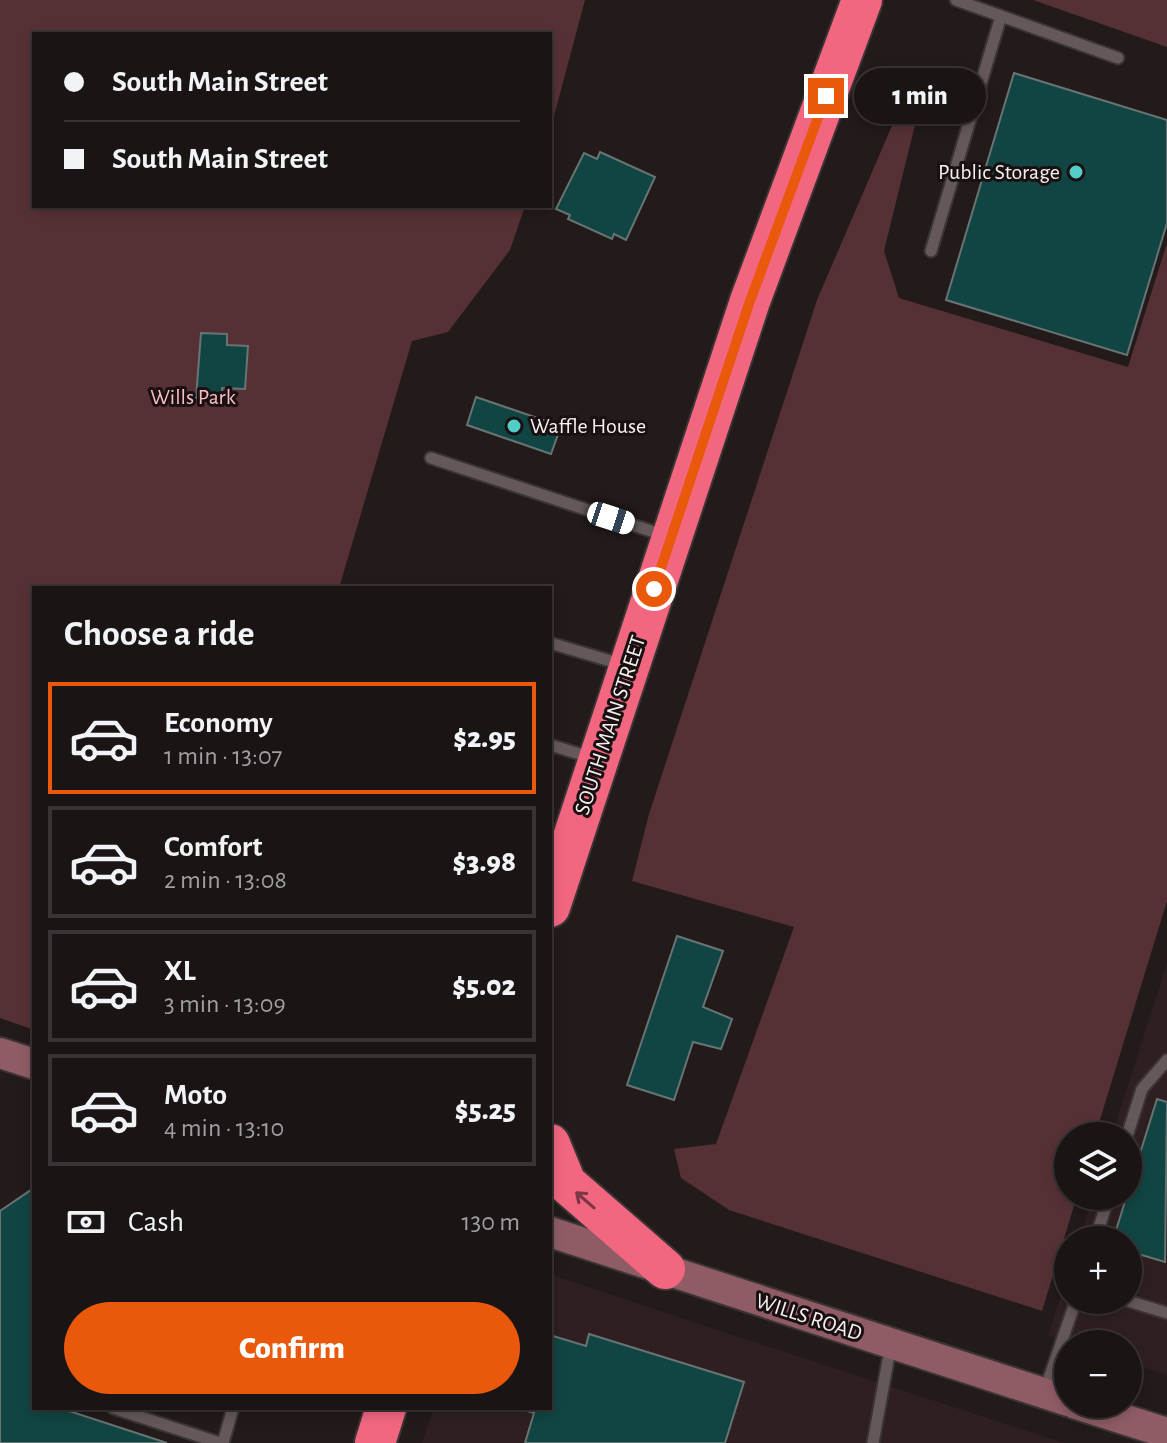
<!DOCTYPE html>
<html lang="en">
<head>
<meta charset="utf-8">
<style>
  body { margin:0; font-family:"Alegreya Sans",sans-serif; background:#272122; color:#f1f3f6; height:100vh; display:flex; flex-direction:column; font-size:30px; white-space:nowrap }
  * { box-sizing:border-box; margin:0 }
  p { font-size:26px; color:#9f9ea0 }
  .icon { flex:none; width:44px; height:44px; fill:none; stroke:currentColor; stroke-width:2; stroke-linecap:round; stroke-linejoin:round }
  .map { position:relative; flex:1; overflow:hidden }
  .sheet { position:absolute; left:32px; top:586px; width:520px; height:824px; display:flex; flex-direction:column; background:#1a1414; border-radius:0px; box-shadow:0 4px 12px #0003,0 0 0 2px #383334 }
  .sheet>* { flex:none }
  .guide { position:absolute; left:32px; top:32px; width:520px; height:176px; border-radius:0px; box-shadow:0 4px 12px #0003,0 0 0 2px #383334; display:grid; align-content:center; height:176px; padding:0 32px; background:#1a1414 }
  .tools { position:absolute; left:1054px; top:1122px; display:grid; gap:16px }
  .tools a { display:grid; place-items:center; width:88px; height:88px; border-radius:50%; background:#1a1414; box-shadow:0 4px 12px #0003,0 0 0 2px #383334; font-size:40px }
  .end { position:absolute; width:36px; height:36px; margin:-18px; border:10px solid #ea580c; background:#fff; box-shadow:0 0 0 4px #fff }
  .from { border-radius:50% }
  .bubble { position:absolute; height:56px; border-radius:28px; background:#1a1414; box-shadow:0 4px 12px #0003,0 0 0 2px #383334; font-size:26px; font-weight:800; line-height:56px; text-align:center }
  .car { position:absolute; width:24px; height:48px; margin:-24px -12px; border-radius:10px; box-shadow:0 0 6px 2px #0007; background:linear-gradient(#fff 24%,#345 0 40%,#fff 0 76%,#345 0 86%,#fff 0) }
  .guide b { display:flex; align-items:center; gap:28px; height:76px; font-size:30px }
  .guide b+b { border-top:2px solid #383334 }
  .guide i { width:20px; height:20px; background:#f1f3f6 }
  ul { padding:0; list-style:none }
  li { display:flex; align-items:center; gap:24px; height:112px; margin:0 16px 12px; padding:0 16px; border:4px solid #383334; border-radius:0px }
  li div { flex:1 }
  li b { display:block; font-size:30px }
  li em { font-style:normal; font-weight:800 }
  li.on { border-color:#ea580c }
  li>.icon { width:72px; height:72px; stroke-width:1.5 }
  h2 { padding:0 32px; font-size:36px; line-height:96px }
  .pay { display:flex; align-items:center; gap:20px; height:88px; padding:0 32px; font-size:30px }
  .pay p { margin-inline-start:auto }
  .cta { display:flex; gap:16px; margin-top:auto; padding:16px 32px }
  .cta a { flex:1; height:92px; border-radius:48px; background:#ea580c; color:#fff; font-size:32px; font-weight:800; line-height:92px; text-align:center }
  .map>svg:first-child { display:block }
  .built { fill:#2f1f21 }
  .green { fill:#553135 }
  .building { fill:#114543; stroke:#687473; stroke-width:2 }
  .lines { fill:none; stroke-linecap:round; stroke-linejoin:round }
  .lane-casing { stroke:#3b3435; stroke-width:15 }
  .secondary-casing { stroke:#3b3435; stroke-width:34 }
  .highway-casing { stroke:#3b3435; stroke-width:44 }
  .lane { stroke:#645859; stroke-width:11 }
  .secondary { stroke:#8f5c65; stroke-width:30 }
  .highway { stroke:#f26680; stroke-width:40 }
  .oneway { stroke:#7b3743 }
  .route { stroke:#ea580c; stroke-width:10 }
  .poi-dot { fill:#54cdc9; stroke:#191111; stroke-width:3 }
  .labels { text-anchor:middle; dominant-baseline:central; stroke-width:6; stroke-linejoin:round; paint-order:stroke }
  .poi-label { font-size:22px; fill:#f7f0f1; stroke:#191111; text-anchor:end }
  .park-label { font-size:22px; fill:#febcc3; stroke:#191111 }
  .street-label { font-size:22px; fill:#f7f0f1; stroke:#191111 }
</style>
</head>
<body>
<div class="map">
<svg width="1167" height="1443" viewBox="0 0 1167 1443">
  <rect width="100%" height="100%" fill="#231a1a"/>
  <g class="built">
    <polygon points="1167,963 1167,1375 1128,1362 1128,1344 1072,1344 1048,1336 1068,1274 1068,1300 1128,1300 1128,1240 1079,1240 1093,1196 1128,1196 1128,1136 1112,1136"/>
    <polygon points="550,1274 696,1323 1064,1443 422,1443 434,1408 550,1408"/>
  </g>
  <g class="green">
    <polygon points="0,0 585,0 550,131 550,34 34,34 34,206 525,206 510,250 448,332 412,341 339,588 34,588 34,1030 0,1018"/>
    <polygon points="1033,0 1167,0 1167,47"/>
    <polygon points="912,79 925,84 884,251 899,298 1128,367 1167,243 1167,901 1095,1136 1068,1136 1068,1196 1077,1196 1042,1311 729,1210 681,1178 674,1149 716,1144 794,927 632,881 649,814 817,300"/>
  </g>
  <g class="building">
    <polygon points="1014,73 1167,120 1167,223 1127,355 946,300"/>
    <polygon points="600,152 655,177 626,240 614,234 612,239 568,219 570,215 556,209 584,153 597,159"/>
    <polygon points="201,333 227,334 227,345 248,346 245,389 222,388 222,400 196,398"/>
    <polygon points="476,397 561,426 551,454 467,425"/>
    <polygon points="677,936 723,951 703,1007 732,1019 721,1049 693,1042 674,1100 627,1085"/>
    <polygon points="1157,1099 1167,1102 1165,1262 1128,1251 1128,1240 1113,1240"/>
    <polygon points="34,1188 34,1408 60,1408 167,1443 0,1443 0,1211"/>
    <polygon points="589,1334 744,1382 725,1443 525,1443 534,1413 517,1408 550,1408 550,1335 586,1346"/>
  </g>
  <g class="lines">
    <defs>
      <g id="lane">
        <polyline points="1001,16 1118,58"/>
        <polyline points="931,251 1001,16 956,0"/>
        <polyline points="431,458 666,536"/>
        <polyline points="550,643 624,665"/>
        <polyline points="550,745 593,758"/>
        <polyline points="1127,1136 1142,1089 1167,1060"/>
        <polyline points="1095,1240 1109,1196"/>
        <polyline points="1125,1300 1167,1313"/>
        <polyline points="1044,1393 1076,1300"/>
        <polyline points="113,1408 220,1443"/>
        <polyline points="223,1443 233,1408"/>
        <polyline points="873,1443 891,1344"/>
      </g>
      <g id="secondary">
        <polyline points="0,1053 34,1064"/>
        <polyline points="550,1232 1068,1401"/>
        <polyline points="1076,1404 1167,1433"/>
      </g>
      <g id="highway">
        <polyline points="550,907 750,301 862,0"/>
        <polyline points="550,1144 566,1183 665,1269"/>
        <polyline points="375,1443 386,1408"/>
      </g>
    </defs>
    <use href="#lane" class="lane-casing"/>
    <use href="#secondary" class="secondary-casing"/>
    <use href="#highway" class="highway-casing"/>
    <use href="#lane" class="lane"/>
    <use href="#secondary" class="secondary"/>
    <use href="#highway" class="highway"/>
  </g>
  <defs><path id="oneway-shaft" d="M-6 0H5M1.5-3L5.5 0L1.5 3" fill="none" stroke-width="1.6" stroke-linecap="round" stroke-linejoin="round" transform="scale(2)"/></defs>
  <use class="oneway" href="#oneway-shaft" transform="translate(585 1200) rotate(-139)"/>
  <g class="lines">
    <polyline class="route" points="654,589 750,301 826,96"/>
  </g>
  <g class="poi-dot">
    <circle cx="1076" cy="172" r="8"/>
    <circle cx="514" cy="426" r="8"/>
  </g>
  <g class="labels">
    <g class="poi-label">
      <text x="1060" y="172">Public Storage</text>
      <text x="530" y="426" text-anchor="start">Waffle House</text>
    </g>
    <g class="park-label">
      <text x="193" y="397">Wills Park</text>
    </g>
    <g class="street-label">
      <text transform="translate(610 725) rotate(-72)">SOUTH MAIN STREET</text>
      <text transform="translate(809 1317) rotate(18)">WILLS ROAD</text>
    </g>
  </g>
</svg>
<div class="tools">
<a><svg class="icon" aria-label="layers" viewBox="0 0 24 24"><path d="M12 4l9 5-9 5-9-5zM3 14l9 5 9-5"/></svg></a>
<a>+</a>
<a>−</a>
</div>
<i class="end from" style="left:654px;top:589px"></i>
<i class="end" style="left:826px;top:96px"></i>
<div class="bubble" style="left:854px;top:68px;width:132px">1 min</div>
<i class="car" style="left:611px;top:518px;rotate:108deg"></i>
<div class="guide">
<b><i class="from"></i>South Main Street</b>
<b><i></i>South Main Street</b>
</div>
<section class="sheet">
<h2>Choose a ride</h2>
<ul>
<li class="on"><svg class="icon" aria-label="car" viewBox="0 0 24 24"><path d="M5 17H2v-5l4-1 3-4h7l3 4 3 1v5h-3M9 17h6M6 11h13"/><circle cx="7" cy="17" r="2"/><circle cx="17" cy="17" r="2"/></svg><div><b>Economy</b><p>1 min · 13:07</p></div><em>$2.95</em></li>
<li><svg class="icon" aria-label="car" viewBox="0 0 24 24"><path d="M5 17H2v-5l4-1 3-4h7l3 4 3 1v5h-3M9 17h6M6 11h13"/><circle cx="7" cy="17" r="2"/><circle cx="17" cy="17" r="2"/></svg><div><b>Comfort</b><p>2 min · 13:08</p></div><em>$3.98</em></li>
<li><svg class="icon" aria-label="car" viewBox="0 0 24 24"><path d="M5 17H2v-5l4-1 3-4h7l3 4 3 1v5h-3M9 17h6M6 11h13"/><circle cx="7" cy="17" r="2"/><circle cx="17" cy="17" r="2"/></svg><div><b>XL</b><p>3 min · 13:09</p></div><em>$5.02</em></li>
<li><svg class="icon" aria-label="car" viewBox="0 0 24 24"><path d="M5 17H2v-5l4-1 3-4h7l3 4 3 1v5h-3M9 17h6M6 11h13"/><circle cx="7" cy="17" r="2"/><circle cx="17" cy="17" r="2"/></svg><div><b>Moto</b><p>4 min · 13:10</p></div><em>$5.25</em></li>
</ul>
<div class="pay"><svg class="icon" aria-label="cash" viewBox="0 0 24 24"><path d="M3 7h18v10H3z"/><circle cx="12" cy="12" r="2"/></svg>Cash<p>130 m</p></div>
<div class="cta"><a>Confirm</a></div>
</section>
</div>
</body>
</html>
